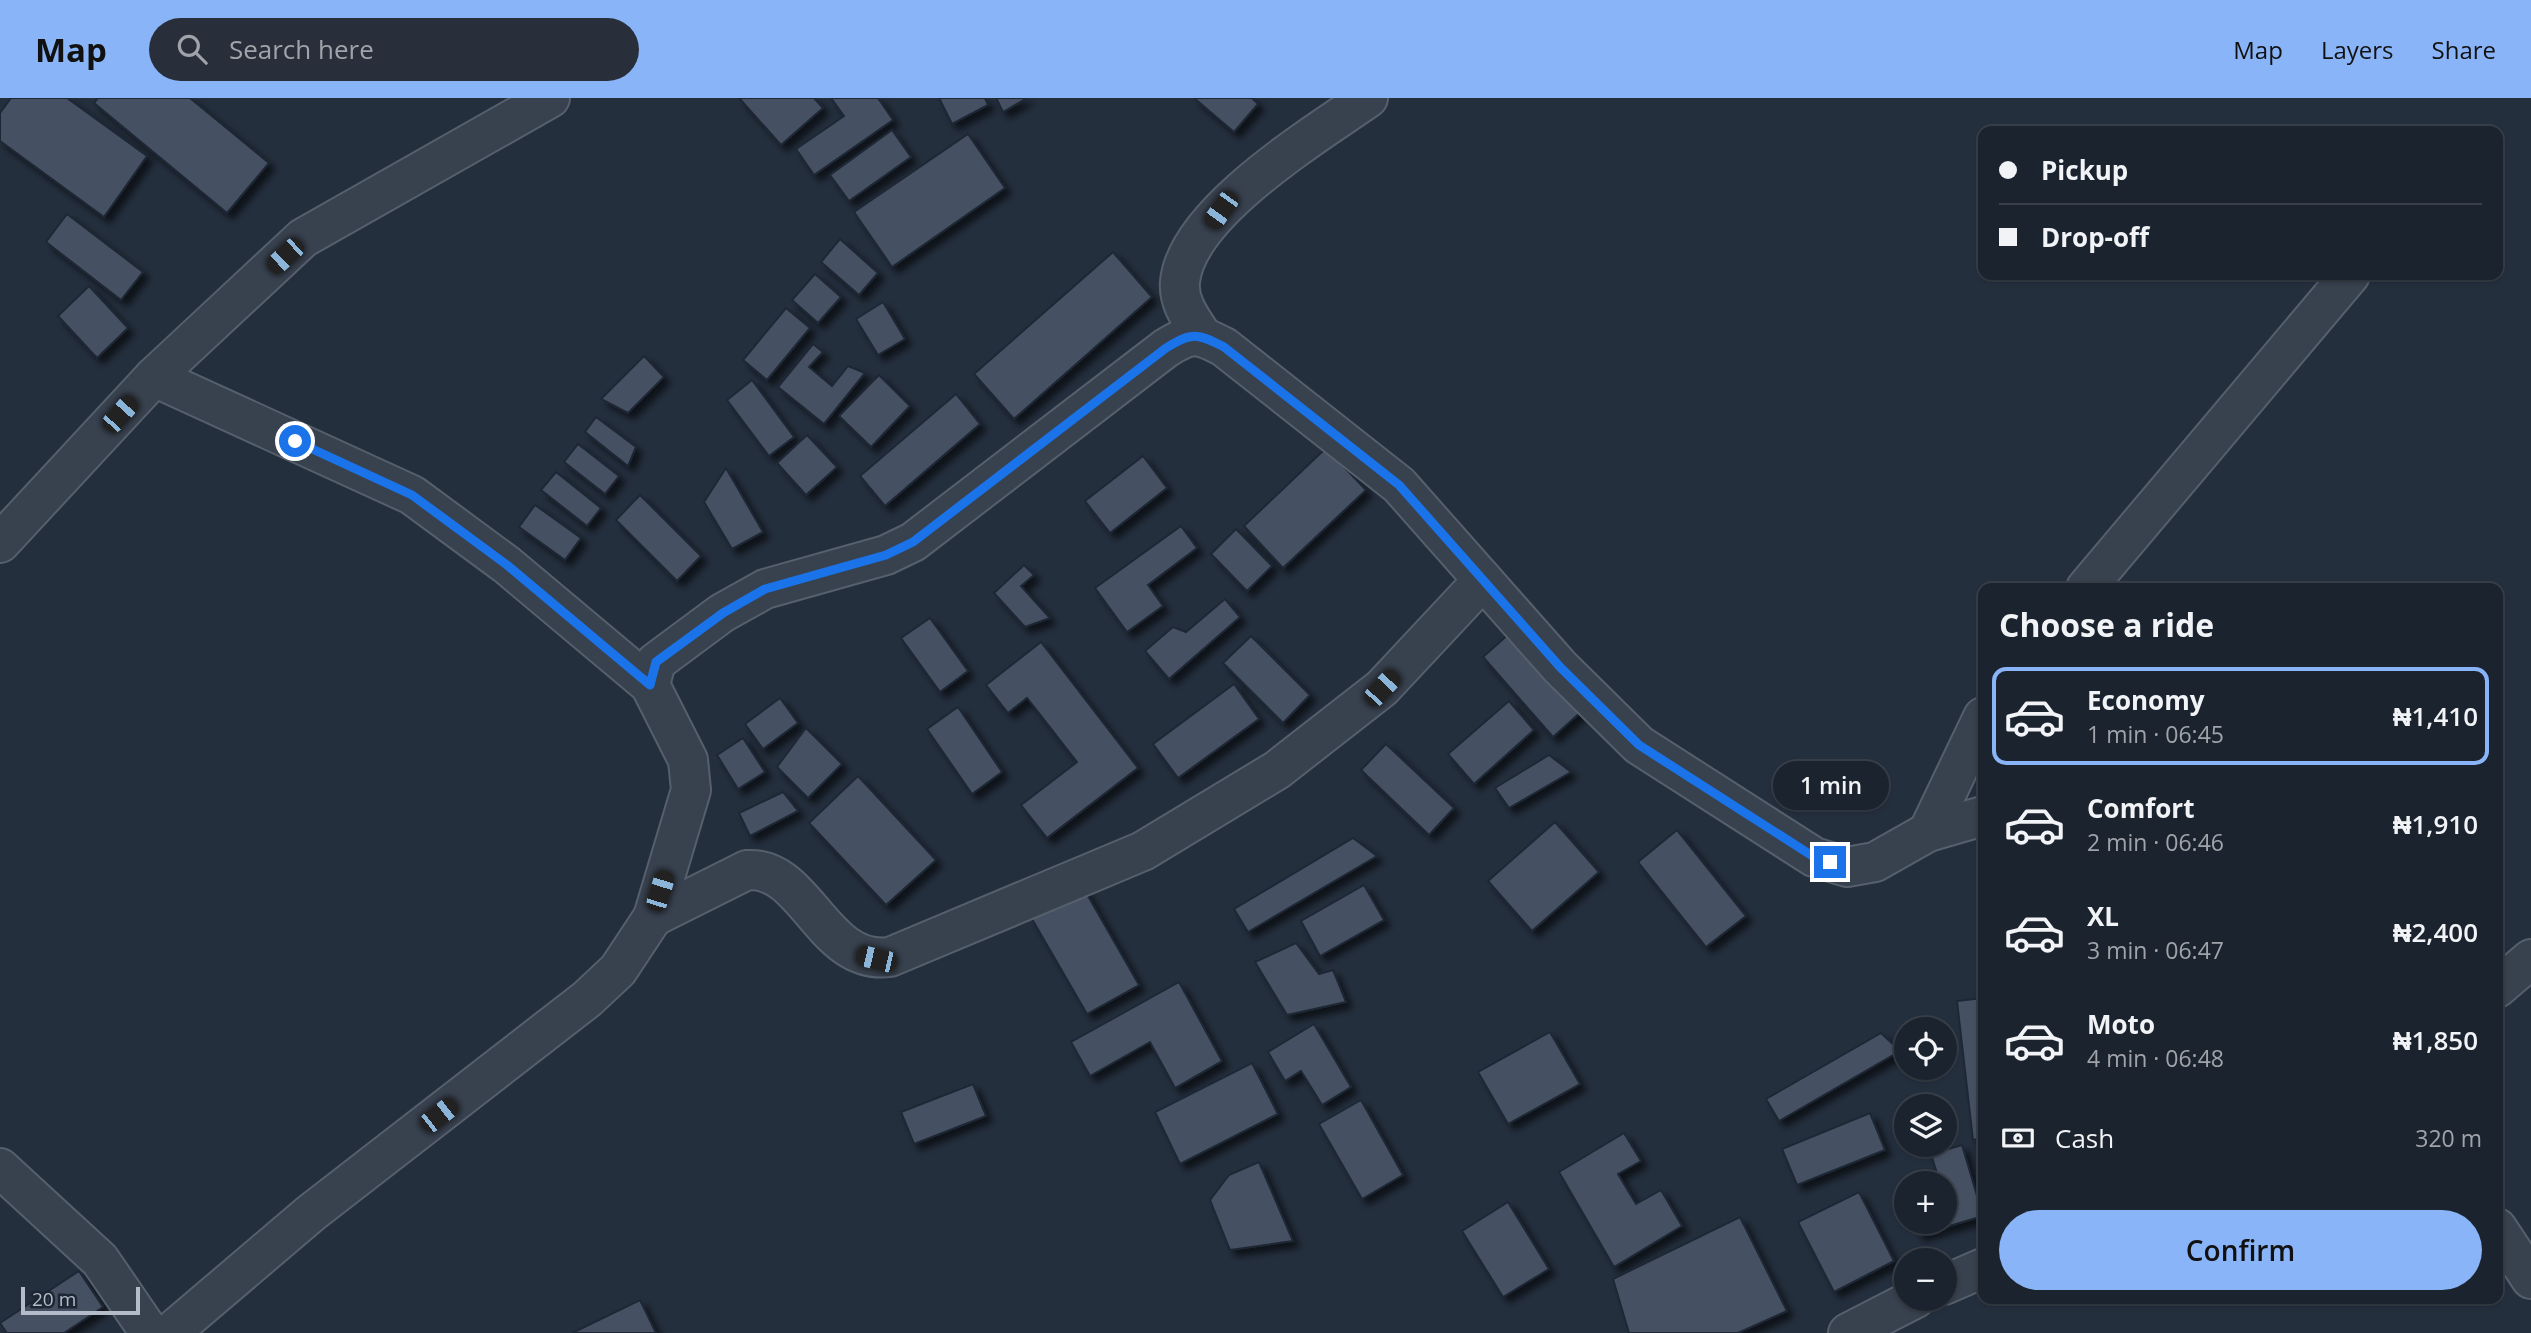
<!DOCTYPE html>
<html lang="en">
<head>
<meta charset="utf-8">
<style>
  body { margin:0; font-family:"Open Sans",sans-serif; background:#282f3a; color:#f1f3f6; height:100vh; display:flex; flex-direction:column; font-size:26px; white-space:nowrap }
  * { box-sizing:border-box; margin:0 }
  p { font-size:23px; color:#a0a4aa }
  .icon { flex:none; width:38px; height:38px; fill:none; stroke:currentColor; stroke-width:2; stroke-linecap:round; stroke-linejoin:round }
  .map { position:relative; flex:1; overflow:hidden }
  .side { position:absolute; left:1978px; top:485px; width:525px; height:721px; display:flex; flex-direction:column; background:#1b232e; border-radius:14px; box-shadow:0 2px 5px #0004,0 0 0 2px #39404a }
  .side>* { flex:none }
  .guide { position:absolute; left:1978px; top:28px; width:525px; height:154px; border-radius:14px; box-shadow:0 2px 5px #0004,0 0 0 2px #39404a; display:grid; align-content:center; height:154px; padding:0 21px; background:#1b232e }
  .buttons { position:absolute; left:1894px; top:919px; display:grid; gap:14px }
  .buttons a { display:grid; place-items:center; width:63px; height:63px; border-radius:50%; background:#1b232e; box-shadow:0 2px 5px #0004,0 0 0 2px #39404a; font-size:35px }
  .scale { position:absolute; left:21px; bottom:18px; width:119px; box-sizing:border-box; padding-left:7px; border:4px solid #b4bcc9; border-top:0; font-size:19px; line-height:24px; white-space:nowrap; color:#b4bcc9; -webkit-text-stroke:5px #1d2633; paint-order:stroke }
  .end { position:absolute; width:32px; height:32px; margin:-16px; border:9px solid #1a73e8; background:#fff; box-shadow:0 0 0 4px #fff }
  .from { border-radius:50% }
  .bubble { position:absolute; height:49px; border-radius:24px; background:#1b232e; box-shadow:0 2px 5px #0004,0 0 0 2px #39404a; font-size:23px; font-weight:600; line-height:49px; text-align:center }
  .car { position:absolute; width:21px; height:42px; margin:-21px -10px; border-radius:9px; box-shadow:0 0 5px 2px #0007; background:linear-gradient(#222 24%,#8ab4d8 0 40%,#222 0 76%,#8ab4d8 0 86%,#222 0) }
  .guide b { display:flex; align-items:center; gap:24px; height:66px; font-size:26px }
  .guide b+b { border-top:2px solid #39404a }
  .guide i { width:18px; height:18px; background:#f1f3f6 }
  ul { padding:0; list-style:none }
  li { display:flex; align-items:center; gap:21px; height:98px; margin:0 14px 10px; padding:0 7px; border:4px solid transparent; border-radius:14px }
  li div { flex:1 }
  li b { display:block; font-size:26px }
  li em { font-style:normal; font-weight:600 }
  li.on { border-color:#8ab4f8 }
  li>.icon { width:63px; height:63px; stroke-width:1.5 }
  h2 { padding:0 21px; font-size:32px; line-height:84px }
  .pay { display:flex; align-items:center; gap:18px; height:77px; padding:0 21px; font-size:26px }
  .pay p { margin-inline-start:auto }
  .primary-button { display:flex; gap:14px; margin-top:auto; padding:14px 21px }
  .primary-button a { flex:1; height:80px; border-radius:42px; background:#8ab4f8; color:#111; font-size:28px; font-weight:600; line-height:80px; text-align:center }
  header { display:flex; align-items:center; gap:42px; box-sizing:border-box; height:98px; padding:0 35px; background:#8ab4f8; color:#111 }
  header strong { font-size:33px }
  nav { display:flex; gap:38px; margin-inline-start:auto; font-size:24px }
  .search { width:490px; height:63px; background:#282f3a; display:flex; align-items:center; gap:18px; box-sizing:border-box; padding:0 24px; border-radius:38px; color:#a0a4aa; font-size:26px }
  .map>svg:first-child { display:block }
  .building { fill:#455162; stroke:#1f2835; stroke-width:2; filter:url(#shadow) }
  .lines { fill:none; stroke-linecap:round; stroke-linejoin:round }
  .minor-casing { stroke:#565f6c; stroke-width:42 }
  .minor { stroke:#38414e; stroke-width:38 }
  .route { stroke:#1a73e8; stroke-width:9 }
</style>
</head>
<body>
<header>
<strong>Map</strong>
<div class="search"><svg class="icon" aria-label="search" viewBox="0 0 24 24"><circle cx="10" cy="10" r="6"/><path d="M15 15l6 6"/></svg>Search here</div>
<nav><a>Map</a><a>Layers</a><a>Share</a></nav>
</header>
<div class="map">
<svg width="2531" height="1235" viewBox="0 0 2531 1235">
  <defs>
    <filter id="shadow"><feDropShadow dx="6" dy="6" stdDeviation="3.5" flood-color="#0009"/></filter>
  </defs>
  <rect width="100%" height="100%" fill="#242f3e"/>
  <g class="building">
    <polygon points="11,0 67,0 147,58 104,119 0,43 0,15"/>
    <polygon points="98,0 190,0 269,65 227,115 94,5"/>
    <polygon points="739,0 814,0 823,10 781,47"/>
    <polygon points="831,0 878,0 893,22 814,77 796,51 844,18"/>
    <polygon points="939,0 985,0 988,7 952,26"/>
    <polygon points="996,0 1027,0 1003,14"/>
    <polygon points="1194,0 1252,0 1258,6 1234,34"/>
    <polygon points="892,32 911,59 849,103 830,77"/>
    <polygon points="968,36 1005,90 892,169 854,114"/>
    <polygon points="67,116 143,174 121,202 46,144"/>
    <polygon points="840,141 878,175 859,197 821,164"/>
    <polygon points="1113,154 1152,199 1014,321 974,276"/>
    <polygon points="815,176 841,199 818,225 792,202"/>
    <polygon points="89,188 128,230 97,260 58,218"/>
    <polygon points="883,204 905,241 878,257 856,221"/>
    <polygon points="786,210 810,230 767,282 743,262"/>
    <polygon points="813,246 823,254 809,269 832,288 848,268 865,275 824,326 778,289"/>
    <polygon points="644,258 664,279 628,315 601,301"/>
    <polygon points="879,277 910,308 871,349 839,318"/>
    <polygon points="752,282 794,339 769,358 727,302"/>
    <polygon points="956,296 980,326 885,408 860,378"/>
    <polygon points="596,319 636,349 628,368 585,334"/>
    <polygon points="807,337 837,369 806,397 777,365"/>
    <polygon points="578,346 619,378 605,396 564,364"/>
    <polygon points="1326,350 1366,392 1283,470 1244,428"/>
    <polygon points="1143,358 1167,390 1110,435 1085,403"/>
    <polygon points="726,370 763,434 732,451 704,404"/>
    <polygon points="556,374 601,410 587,428 541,392"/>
    <polygon points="640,397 701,458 677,483 616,422"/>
    <polygon points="535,407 581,440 565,462 519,429"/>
    <polygon points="1181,428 1197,450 1148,487 1163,508 1127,534 1095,490"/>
    <polygon points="1236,431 1272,468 1247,493 1211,456"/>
    <polygon points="1024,467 1034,477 1021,488 1050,520 1025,529 994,495"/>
    <polygon points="1225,501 1240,519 1169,581 1145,553 1173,529 1186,534"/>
    <polygon points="930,520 968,573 940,594 901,540"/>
    <polygon points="1511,534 1582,613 1553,639 1483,559"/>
    <polygon points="1251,538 1310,597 1283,625 1223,565"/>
    <polygon points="1041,544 1138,670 1047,740 1021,707 1077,664 1027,600 1008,615 986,587"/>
    <polygon points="1234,586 1259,621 1178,680 1153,646"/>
    <polygon points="780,600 798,625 763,651 745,626"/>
    <polygon points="1509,603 1534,632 1474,686 1448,656"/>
    <polygon points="958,609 1002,674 972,696 927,631"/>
    <polygon points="806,630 842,666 808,700 777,669"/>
    <polygon points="743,640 765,674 738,691 717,657"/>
    <polygon points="1386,646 1454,710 1429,737 1361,672"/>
    <polygon points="1549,657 1571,674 1509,710 1495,690"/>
    <polygon points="858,678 936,762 886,807 809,725"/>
    <polygon points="783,694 798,713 750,738 739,715"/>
    <polygon points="1555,724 1599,774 1532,833 1488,783"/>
    <polygon points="1677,732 1746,818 1706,849 1638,764"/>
    <polygon points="1353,740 1377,758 1248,834 1234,811"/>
    <polygon points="1364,787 1384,822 1320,858 1301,823"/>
    <polygon points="1084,791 1139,887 1087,916 1032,821"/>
    <polygon points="1296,845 1319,876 1333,872 1346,904 1287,917 1255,864"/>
    <polygon points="1179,884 1222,963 1175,990 1150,944 1090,978 1071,944"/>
    <polygon points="1983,900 1983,1040 1973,1042 1957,903"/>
    <polygon points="1314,926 1351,989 1322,1007 1301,973 1285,983 1268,954"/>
    <polygon points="1550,934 1580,986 1508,1026 1478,974"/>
    <polygon points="1881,935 1900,953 1779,1023 1766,1001"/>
    <polygon points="1252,965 1278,1016 1180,1066 1155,1014"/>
    <polygon points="973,986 986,1018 914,1046 901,1014"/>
    <polygon points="1361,1002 1403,1077 1362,1101 1319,1026"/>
    <polygon points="1870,1015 1885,1052 1797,1087 1782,1051"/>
    <polygon points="1624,1035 1641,1063 1618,1076 1636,1106 1661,1092 1682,1128 1614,1169 1559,1074"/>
    <polygon points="1962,1047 1983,1118 1919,1137 1915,1124 1944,1124 1944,1085 1940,1085 1931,1056"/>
    <polygon points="1259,1064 1293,1143 1230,1152 1210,1102 1229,1077"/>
    <polygon points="1859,1094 1894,1163 1834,1194 1798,1124"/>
    <polygon points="1508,1104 1549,1171 1503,1199 1462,1133"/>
    <polygon points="1740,1119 1787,1213 1738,1235 1629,1235 1613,1181"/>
    <polygon points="79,1173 103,1209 64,1235 7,1235 0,1225"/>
    <polygon points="640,1202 656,1235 572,1235"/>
  </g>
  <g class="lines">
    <defs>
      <g id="minor">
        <path d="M1202,238C1192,222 1178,205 1180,184C1186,115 1315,37 1368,0"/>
        <polyline points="154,279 412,397 507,467 650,587 688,662 691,692 653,819 618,872 587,901 311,1115 170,1235"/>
        <polyline points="0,445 154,279 303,140 550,0"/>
        <polyline points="2086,490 2350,177"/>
        <path d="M650,587L656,564L722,515L765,491L886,457L913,444L1166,250C1192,234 1197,235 1224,249L1399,387L1560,569L1639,647L1814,759L1847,769L1875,764L1928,734L1983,718"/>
        <polyline points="1928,734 1983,619"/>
        <path d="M653,819L747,772C807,768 822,868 890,859L1143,753L1277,672L1382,590L1483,482"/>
        <polyline points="2497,890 2531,861"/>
        <polyline points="0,1070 100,1162 150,1235"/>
        <polyline points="2497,1130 2531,1181"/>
        <polyline points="1944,1187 1983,1170"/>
        <polyline points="1848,1235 1916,1200"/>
      </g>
    </defs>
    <use href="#minor" class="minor-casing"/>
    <use href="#minor" class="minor"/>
  </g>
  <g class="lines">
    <path class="route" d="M295,343L412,397L507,467L650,587L656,564L723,515L765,491L886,457L913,444L1166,250C1192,234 1197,235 1224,249L1399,387L1560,569L1639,647L1814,759L1830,764"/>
  </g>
</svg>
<div class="buttons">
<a><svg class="icon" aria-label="locate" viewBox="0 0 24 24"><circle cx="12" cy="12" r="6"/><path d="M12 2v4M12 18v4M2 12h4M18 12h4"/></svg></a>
<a><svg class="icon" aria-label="layers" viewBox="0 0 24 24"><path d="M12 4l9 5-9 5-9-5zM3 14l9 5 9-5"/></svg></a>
<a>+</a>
<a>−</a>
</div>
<div class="scale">20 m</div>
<i class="end from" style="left:295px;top:343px"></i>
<i class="end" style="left:1830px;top:764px"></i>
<div class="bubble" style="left:1773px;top:663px;width:116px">1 min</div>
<i class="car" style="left:1221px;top:112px;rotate:216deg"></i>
<i class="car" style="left:285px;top:158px;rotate:227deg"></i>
<i class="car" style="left:120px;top:316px;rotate:42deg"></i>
<i class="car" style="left:1382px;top:590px;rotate:43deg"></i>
<i class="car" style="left:660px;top:793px;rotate:17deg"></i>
<i class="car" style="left:876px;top:861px;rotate:283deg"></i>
<i class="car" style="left:439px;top:1017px;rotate:52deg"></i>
<div class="guide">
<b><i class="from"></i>Pickup</b>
<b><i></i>Drop-off</b>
</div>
<section class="side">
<h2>Choose a ride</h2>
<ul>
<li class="on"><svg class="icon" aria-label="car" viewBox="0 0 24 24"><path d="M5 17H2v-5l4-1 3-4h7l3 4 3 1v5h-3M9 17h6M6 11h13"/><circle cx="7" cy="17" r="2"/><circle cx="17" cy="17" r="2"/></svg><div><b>Economy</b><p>1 min · 06:45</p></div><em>₦1,410</em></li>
<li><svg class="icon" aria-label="car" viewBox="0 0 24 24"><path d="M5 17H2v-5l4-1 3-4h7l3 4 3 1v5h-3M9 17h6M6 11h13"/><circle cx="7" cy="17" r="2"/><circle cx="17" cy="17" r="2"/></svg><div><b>Comfort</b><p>2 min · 06:46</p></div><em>₦1,910</em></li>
<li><svg class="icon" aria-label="car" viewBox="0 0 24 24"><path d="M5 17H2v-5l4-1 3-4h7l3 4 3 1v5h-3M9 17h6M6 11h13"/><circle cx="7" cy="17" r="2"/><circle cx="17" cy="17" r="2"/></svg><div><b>XL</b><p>3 min · 06:47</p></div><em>₦2,400</em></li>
<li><svg class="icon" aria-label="car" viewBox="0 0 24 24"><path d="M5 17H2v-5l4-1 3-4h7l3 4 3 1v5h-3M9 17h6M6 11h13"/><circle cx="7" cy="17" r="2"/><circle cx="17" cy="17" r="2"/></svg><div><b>Moto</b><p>4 min · 06:48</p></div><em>₦1,850</em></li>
</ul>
<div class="pay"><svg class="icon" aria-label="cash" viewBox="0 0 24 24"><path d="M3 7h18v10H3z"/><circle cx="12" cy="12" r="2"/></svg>Cash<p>320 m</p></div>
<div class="primary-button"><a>Confirm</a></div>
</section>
</div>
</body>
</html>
